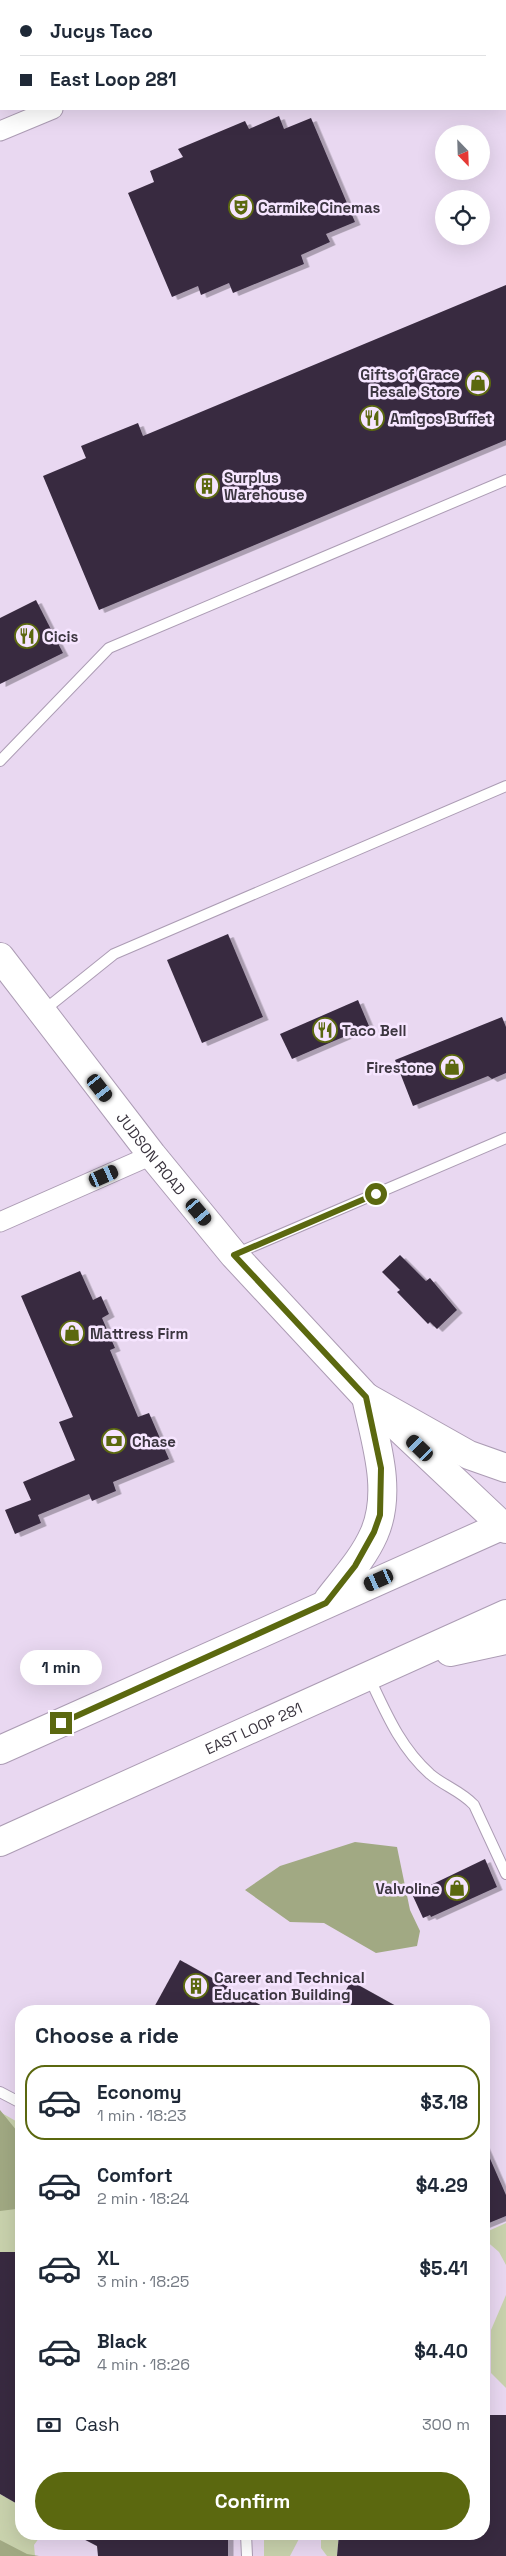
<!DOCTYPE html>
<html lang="en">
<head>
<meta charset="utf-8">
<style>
  body { margin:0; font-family:"Space Grotesk",sans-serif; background:#f2f2f3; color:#1f2937; height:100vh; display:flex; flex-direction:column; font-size:19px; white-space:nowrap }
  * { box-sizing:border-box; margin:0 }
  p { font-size:16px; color:#747a83 }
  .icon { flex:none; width:28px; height:28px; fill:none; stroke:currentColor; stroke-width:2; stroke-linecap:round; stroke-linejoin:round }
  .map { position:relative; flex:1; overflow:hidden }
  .panel { position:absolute; left:15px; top:2005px; width:475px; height:535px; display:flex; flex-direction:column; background:#fff; border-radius:20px; box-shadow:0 5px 20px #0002 }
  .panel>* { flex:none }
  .banner { position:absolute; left:0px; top:0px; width:506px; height:110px; box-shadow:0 5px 20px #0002; display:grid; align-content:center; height:110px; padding:0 20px; background:#fff }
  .needle { width:32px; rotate:157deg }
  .controls { position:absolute; left:435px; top:125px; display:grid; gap:10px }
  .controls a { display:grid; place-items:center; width:55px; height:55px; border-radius:50%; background:#fff; box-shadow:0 5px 20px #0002; font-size:25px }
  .end { position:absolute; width:22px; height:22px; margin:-11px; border:6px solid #5b680f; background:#fff; box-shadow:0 0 0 2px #fff }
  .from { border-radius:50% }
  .bubble { position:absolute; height:35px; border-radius:18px; background:#fff; box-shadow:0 5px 20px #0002; font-size:16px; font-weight:800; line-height:35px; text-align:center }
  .car { position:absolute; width:15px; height:30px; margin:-15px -8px; border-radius:6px; box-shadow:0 0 4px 1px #0007; background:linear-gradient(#222 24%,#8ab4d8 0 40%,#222 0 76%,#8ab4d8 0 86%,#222 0) }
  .banner b { display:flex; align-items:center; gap:18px; height:48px; font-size:19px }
  .banner b+b { border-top:1px solid #e0e1e3 }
  .banner i { width:12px; height:12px; background:#1f2937 }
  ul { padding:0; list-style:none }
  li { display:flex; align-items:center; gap:15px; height:75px; margin:0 10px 8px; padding:0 10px; border:2px solid transparent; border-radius:20px }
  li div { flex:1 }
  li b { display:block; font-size:19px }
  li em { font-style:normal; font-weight:800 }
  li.current { border-color:#5b680f }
  li>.icon { width:45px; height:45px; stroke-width:1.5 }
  h2 { padding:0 20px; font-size:22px; line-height:60px }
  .pay { display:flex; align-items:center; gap:12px; height:55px; padding:0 20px; font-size:19px }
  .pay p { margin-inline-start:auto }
  .button { display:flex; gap:10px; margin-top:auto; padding:10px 20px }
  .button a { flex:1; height:58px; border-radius:30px; background:#5b680f; color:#fff; font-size:20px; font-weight:800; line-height:58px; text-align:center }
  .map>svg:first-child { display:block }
  .green { fill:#c9d2ad }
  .forest { fill:#a1a983 }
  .building { fill:#392c40; filter:url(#shadow) }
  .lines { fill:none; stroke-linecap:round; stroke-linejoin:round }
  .lane-casing { stroke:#ac9cb4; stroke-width:12 }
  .street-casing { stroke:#ac9cb4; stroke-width:21 }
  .primary-casing { stroke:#ac9cb4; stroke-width:30 }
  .highway-casing { stroke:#ac9cb4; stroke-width:30 }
  .lane { stroke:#fff; stroke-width:10 }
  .street { stroke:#fff; stroke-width:19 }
  .primary { stroke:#fff; stroke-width:28 }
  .highway { stroke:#fff; stroke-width:28 }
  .route { stroke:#5b680f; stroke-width:6 }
  .labels { text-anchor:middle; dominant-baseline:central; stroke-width:5; stroke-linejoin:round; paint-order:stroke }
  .poi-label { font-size:15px; font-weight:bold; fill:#3c3640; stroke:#f6e5ff; text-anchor:start }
  .street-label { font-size:15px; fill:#3c3640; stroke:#f6e5ff }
</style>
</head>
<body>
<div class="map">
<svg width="506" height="2556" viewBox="0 0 506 2556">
  <defs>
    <filter id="shadow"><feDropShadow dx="5.5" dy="3" stdDeviation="0" flood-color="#0004"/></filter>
  </defs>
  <rect width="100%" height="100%" fill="#e9d8f1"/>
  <g class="green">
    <polygon points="0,2112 21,2124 21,2252 0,2252"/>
    <polygon points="506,2223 506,2265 499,2252 484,2239 484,2233"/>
    <polygon points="506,2295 506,2388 491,2373 491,2330"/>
    <polygon points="0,2494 21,2506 21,2534 42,2534 34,2545 35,2556 0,2556"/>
    <polygon points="264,2534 301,2534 301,2535 290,2556 264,2556"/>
    <polygon points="321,2534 339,2534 337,2556 327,2556 321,2548"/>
  </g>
  <g class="forest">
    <polygon points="355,1842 397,1847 410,1910 420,1931 417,1946 376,1953 324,1923 290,1922 245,1890 280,1866"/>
    <polygon points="0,2110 21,2136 21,2234 19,2235 16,2209 0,2211"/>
    <polygon points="0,2540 27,2554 39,2556 0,2556"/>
  </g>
  <g class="building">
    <polygon points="279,116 284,129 311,118 355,222 326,234 330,242 301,255 304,264 233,293 229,283 201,295 198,286 172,297 128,193 154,182 150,171 183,157 178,149 245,121 249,129"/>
    <polygon points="506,285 506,440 99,610 43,476 86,458 81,446 138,423 143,436"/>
    <polygon points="36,600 63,653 0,684 0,618"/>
    <polygon points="228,934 263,1017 202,1043 167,960"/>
    <polygon points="358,1000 369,1026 292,1059 280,1034"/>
    <polygon points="502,1017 506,1027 506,1073 492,1079 488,1076 413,1106 395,1060"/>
    <polygon points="400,1255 426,1281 430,1278 457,1310 437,1329 430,1322 428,1324 397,1292 400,1290 382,1272"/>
    <polygon points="80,1271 93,1300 101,1296 109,1314 102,1318 115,1348 110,1350 138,1417 149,1413 169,1459 113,1482 116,1491 92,1501 89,1494 38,1515 41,1523 15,1534 5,1510 31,1500 23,1482 75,1460 59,1422 73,1417 21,1296"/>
    <polygon points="485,1859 497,1887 431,1917 430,1915 423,1918 412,1894"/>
    <polygon points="180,1960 271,2011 152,2011"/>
    <polygon points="351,1981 405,2011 362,2011 341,1999"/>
    <polygon points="484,2145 506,2195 506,2216 484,2225"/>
    <polygon points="0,2252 21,2252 21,2506 0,2494"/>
    <polygon points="484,2415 506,2415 506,2556 337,2556 339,2534 484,2534"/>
    <polygon points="74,2534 228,2534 228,2556 98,2556 97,2546"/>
  </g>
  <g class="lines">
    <defs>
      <g id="lane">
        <polyline points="0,761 109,648 506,480"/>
        <polyline points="43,1011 114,954 506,786"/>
        <polyline points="235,1254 506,1138"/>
        <path d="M369,1677C386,1713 400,1747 430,1774C444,1786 461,1791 474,1805L506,1874"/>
        <polyline points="0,2092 21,2103"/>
        <polyline points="246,2534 247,2556"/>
      </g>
      <g id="street">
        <polyline points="301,1 303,0"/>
        <polyline points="0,131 53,109"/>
        <polyline points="0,1222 152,1155"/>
      </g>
      <g id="primary">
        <path id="s1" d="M0,957L152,1155L234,1255L366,1397L506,1529"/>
      </g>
      <g id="highway">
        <polyline points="366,1397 469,1455 506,1468"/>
        <path d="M328,1600C344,1579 363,1559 374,1534C393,1491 375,1440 366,1397"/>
        <polyline points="450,1652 506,1640"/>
        <polyline points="0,1750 506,1524"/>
        <path id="s2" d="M0,1842L506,1614"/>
      </g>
    </defs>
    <use href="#lane" class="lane-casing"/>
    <use href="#street" class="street-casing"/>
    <use href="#primary" class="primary-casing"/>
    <use href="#highway" class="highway-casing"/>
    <use href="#lane" class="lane"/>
    <use href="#street" class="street"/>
    <use href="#primary" class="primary"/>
    <use href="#highway" class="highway"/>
  </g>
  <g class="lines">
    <polyline class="route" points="61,1723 326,1603 355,1566 374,1532 380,1515 381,1468 366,1397 234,1255 376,1194"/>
  </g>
  <defs>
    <symbol id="theatre-ring" viewBox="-11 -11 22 22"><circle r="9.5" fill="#f6e5ff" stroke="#5b680f" stroke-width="1.5"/><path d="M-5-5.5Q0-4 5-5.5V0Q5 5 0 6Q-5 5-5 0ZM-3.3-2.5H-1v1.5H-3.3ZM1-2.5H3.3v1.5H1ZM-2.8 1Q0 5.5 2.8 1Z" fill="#5b680f"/></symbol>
    <symbol id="shop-ring" viewBox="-11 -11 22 22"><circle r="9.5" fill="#f6e5ff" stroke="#5b680f" stroke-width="1.5"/><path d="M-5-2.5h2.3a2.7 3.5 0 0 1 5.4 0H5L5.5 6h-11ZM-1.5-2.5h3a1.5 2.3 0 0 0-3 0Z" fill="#5b680f"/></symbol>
    <symbol id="restaurant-ring" viewBox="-11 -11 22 22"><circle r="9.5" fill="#f6e5ff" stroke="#5b680f" stroke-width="1.5"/><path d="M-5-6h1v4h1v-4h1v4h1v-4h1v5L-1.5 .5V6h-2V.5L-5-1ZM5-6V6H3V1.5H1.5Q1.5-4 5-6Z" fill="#5b680f"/></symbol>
    <symbol id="building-ring" viewBox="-11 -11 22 22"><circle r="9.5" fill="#f6e5ff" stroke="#5b680f" stroke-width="1.5"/><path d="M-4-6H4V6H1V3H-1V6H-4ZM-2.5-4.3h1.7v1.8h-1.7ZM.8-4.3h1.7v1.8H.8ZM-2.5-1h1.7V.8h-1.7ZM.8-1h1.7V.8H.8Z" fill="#5b680f"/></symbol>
    <symbol id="bank-ring" viewBox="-11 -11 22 22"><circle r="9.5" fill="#f6e5ff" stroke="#5b680f" stroke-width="1.5"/><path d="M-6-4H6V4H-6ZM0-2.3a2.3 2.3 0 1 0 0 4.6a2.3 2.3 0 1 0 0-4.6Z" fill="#5b680f"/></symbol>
  </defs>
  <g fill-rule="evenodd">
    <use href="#theatre-ring" x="227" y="193" width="28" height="28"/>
    <use href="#shop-ring" x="464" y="369" width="28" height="28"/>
    <use href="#restaurant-ring" x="358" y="404" width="28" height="28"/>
    <use href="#building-ring" x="193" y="472" width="28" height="28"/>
    <use href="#restaurant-ring" x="13" y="622" width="28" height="28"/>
    <use href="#restaurant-ring" x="311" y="1016" width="28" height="28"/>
    <use href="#shop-ring" x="438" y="1053" width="28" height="28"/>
    <use href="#shop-ring" x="58" y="1319" width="28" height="28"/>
    <use href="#bank-ring" x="100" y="1427" width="28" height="28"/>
    <use href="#shop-ring" x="443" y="1874" width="28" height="28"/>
    <use href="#building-ring" x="182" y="1972" width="28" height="28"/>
  </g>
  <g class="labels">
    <g class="poi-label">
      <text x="258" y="207">Carmike Cinemas</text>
      <text x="460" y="374" text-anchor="end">Gifts of Grace<tspan x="460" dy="17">Resale Store</tspan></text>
      <text x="390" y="418">Amigos Buffet</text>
      <text x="224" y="477">Surplus<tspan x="224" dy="17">Warehouse</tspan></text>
      <text x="44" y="636">Cicis</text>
      <text x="342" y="1030">Taco Bell</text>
      <text x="434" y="1067" text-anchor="end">Firestone</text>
      <text x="90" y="1333">Mattress Firm</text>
      <text x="132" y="1441">Chase</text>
      <text x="440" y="1888" text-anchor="end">Valvoline</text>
      <text x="214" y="1977">Career and Technical<tspan x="214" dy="17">Education Building</tspan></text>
    </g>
    <g class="street-label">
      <text stroke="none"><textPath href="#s1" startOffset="248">JUDSON ROAD</textPath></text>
      <text stroke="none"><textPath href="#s2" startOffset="278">EAST LOOP 281</textPath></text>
    </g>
  </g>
</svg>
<div class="controls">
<a><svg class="needle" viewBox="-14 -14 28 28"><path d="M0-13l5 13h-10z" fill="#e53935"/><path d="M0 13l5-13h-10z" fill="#747a83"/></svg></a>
<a><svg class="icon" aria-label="locate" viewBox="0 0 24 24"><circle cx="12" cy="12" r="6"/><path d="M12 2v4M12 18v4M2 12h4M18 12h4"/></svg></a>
</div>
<i class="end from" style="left:376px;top:1194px"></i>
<i class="end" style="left:61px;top:1723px"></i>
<div class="bubble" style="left:20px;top:1650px;width:82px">1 min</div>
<i class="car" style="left:100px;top:1088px;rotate:142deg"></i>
<i class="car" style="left:104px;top:1176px;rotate:66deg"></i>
<i class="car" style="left:199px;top:1212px;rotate:140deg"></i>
<i class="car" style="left:420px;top:1448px;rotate:314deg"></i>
<i class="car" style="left:379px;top:1580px;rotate:246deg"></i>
<div class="banner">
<b><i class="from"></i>Jucys Taco</b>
<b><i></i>East Loop 281</b>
</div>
<section class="panel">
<h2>Choose a ride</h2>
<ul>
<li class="current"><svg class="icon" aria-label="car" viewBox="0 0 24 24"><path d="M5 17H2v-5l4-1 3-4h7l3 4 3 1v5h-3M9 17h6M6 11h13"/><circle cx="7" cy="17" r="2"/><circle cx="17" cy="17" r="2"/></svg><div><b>Economy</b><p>1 min · 18:23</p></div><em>$3.18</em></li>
<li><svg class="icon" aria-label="car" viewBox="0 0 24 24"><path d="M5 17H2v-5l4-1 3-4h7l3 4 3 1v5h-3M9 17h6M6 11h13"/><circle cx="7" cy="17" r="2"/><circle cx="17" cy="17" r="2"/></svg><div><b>Comfort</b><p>2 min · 18:24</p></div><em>$4.29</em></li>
<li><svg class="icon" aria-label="car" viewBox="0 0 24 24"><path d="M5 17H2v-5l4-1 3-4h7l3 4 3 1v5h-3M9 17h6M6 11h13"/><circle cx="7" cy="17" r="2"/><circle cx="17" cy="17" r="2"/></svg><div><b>XL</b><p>3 min · 18:25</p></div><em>$5.41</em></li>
<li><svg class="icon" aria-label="car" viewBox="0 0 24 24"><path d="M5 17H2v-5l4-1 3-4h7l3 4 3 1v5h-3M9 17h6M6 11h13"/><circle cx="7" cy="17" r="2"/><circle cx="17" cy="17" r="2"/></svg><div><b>Black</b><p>4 min · 18:26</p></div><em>$4.40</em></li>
</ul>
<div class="pay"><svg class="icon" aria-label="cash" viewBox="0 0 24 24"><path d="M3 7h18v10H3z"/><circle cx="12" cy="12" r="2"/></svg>Cash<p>300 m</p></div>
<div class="button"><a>Confirm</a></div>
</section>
</div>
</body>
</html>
